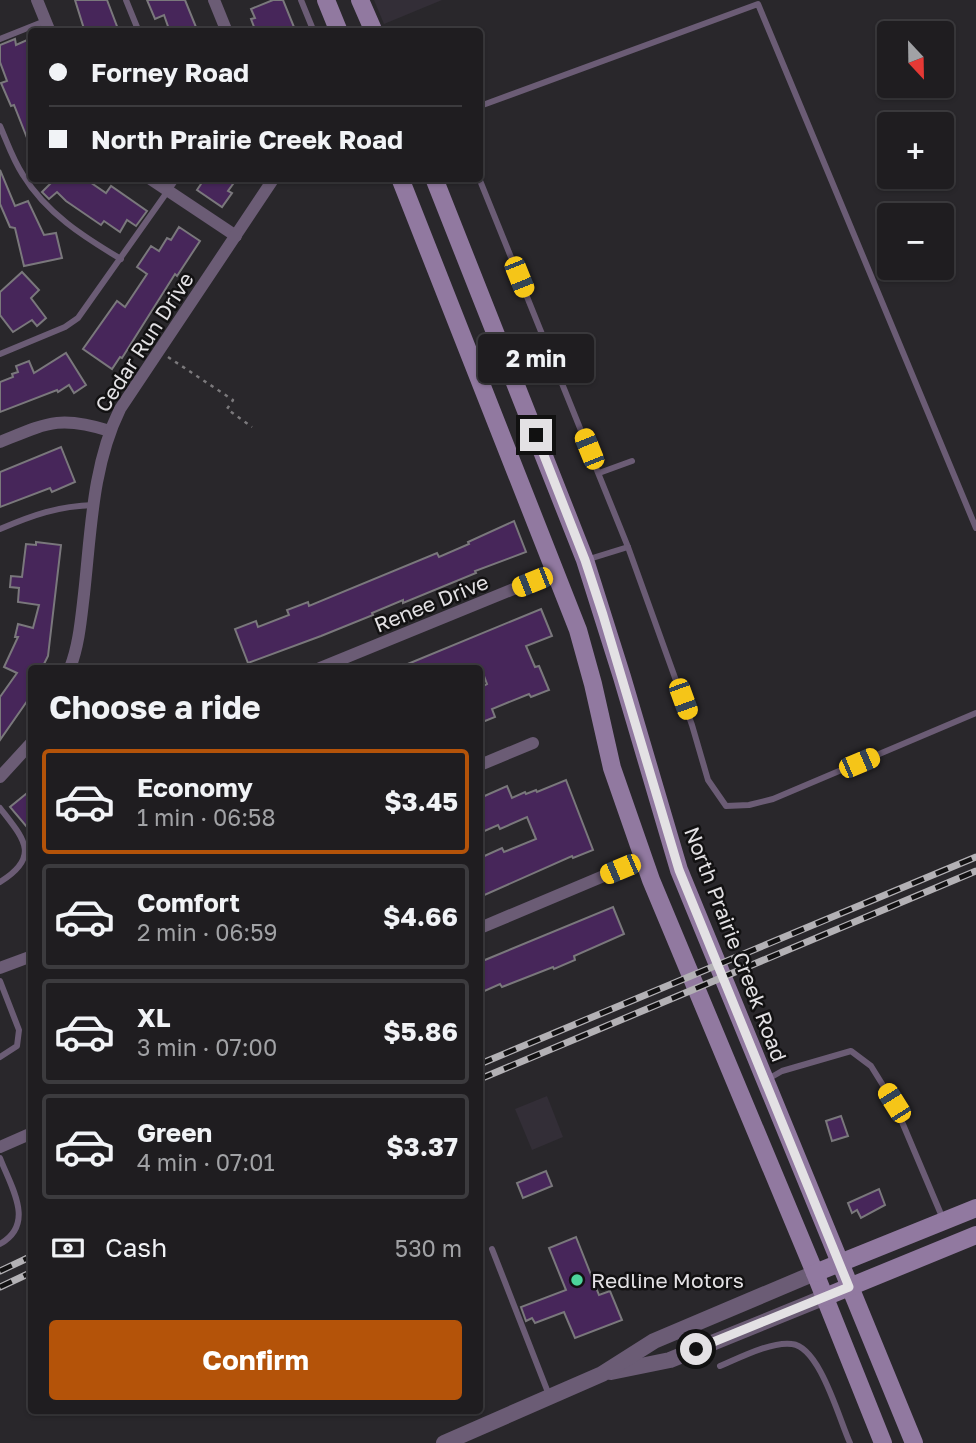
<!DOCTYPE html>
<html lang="en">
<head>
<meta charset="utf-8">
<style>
  body { margin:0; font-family:"Golos Text",sans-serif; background:#2c2a2d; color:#f1f3f6; height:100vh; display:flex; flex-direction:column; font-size:26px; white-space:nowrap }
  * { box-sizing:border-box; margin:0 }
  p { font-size:23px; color:#a1a2a5 }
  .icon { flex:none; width:38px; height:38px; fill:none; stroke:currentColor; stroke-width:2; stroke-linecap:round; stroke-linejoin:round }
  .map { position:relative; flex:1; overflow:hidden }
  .drawer { position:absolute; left:28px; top:665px; width:455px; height:749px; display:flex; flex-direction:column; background:#1f1d20; border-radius:7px; box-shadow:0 2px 5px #0004,0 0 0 2px #3c3b3e }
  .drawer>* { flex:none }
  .hud { position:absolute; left:28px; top:28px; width:455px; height:154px; border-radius:7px; box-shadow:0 2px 5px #0004,0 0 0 2px #3c3b3e; display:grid; align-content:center; height:154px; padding:0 21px; background:#1f1d20 }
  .needle { width:46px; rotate:158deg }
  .controls { position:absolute; left:877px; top:21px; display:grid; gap:14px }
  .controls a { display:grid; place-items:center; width:77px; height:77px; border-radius:7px; background:#1f1d20; box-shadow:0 2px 5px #0004,0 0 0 2px #3c3b3e; font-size:35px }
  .end { position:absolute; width:32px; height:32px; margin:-16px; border:9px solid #e3e1e4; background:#111; box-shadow:0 0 0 4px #111 }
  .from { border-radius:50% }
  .bubble { position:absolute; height:49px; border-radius:7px; background:#1f1d20; box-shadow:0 2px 5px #0004,0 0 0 2px #3c3b3e; font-size:23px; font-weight:700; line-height:49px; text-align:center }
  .car { position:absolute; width:21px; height:42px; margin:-21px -10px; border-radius:9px; box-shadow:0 0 5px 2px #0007; background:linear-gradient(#f5c518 24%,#345 0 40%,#f5c518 0 76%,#345 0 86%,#f5c518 0) }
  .hud b { display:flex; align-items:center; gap:24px; height:66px; font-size:26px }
  .hud b+b { border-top:2px solid #3c3b3e }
  .hud i { width:18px; height:18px; background:#f1f3f6 }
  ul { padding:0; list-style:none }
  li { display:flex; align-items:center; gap:21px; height:105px; margin:0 14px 10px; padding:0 7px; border:4px solid #3c3b3e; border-radius:7px }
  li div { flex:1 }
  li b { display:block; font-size:26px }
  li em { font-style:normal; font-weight:700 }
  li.on { border-color:#b45309 }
  li>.icon { width:63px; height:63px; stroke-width:1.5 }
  h2 { padding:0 21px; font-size:32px; line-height:84px }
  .pay { display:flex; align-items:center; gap:18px; height:77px; padding:0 21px; font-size:26px }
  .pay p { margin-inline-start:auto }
  .button { display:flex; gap:14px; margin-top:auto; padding:14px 21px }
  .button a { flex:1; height:80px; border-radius:7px; background:#b45309; color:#fff; font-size:28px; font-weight:700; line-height:80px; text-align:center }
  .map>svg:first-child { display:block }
  .built { fill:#332e37 }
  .building { fill:#47265a; stroke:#7a787c; stroke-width:2 }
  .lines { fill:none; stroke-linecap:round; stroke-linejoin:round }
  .path { stroke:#7b797c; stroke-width:2.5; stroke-dasharray:3.5 5; stroke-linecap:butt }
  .service { stroke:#6b5c75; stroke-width:6 }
  .minor { stroke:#6b5c75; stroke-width:12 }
  .tertiary { stroke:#6b5c75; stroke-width:16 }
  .secondary { stroke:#9179a0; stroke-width:18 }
  .rail-casing { stroke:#b3b1b5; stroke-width:7 }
  .rail { stroke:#121112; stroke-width:4.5; stroke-dasharray:13; stroke-linecap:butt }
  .route { stroke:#e3e1e4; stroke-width:9 }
  .poi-dot { fill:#4cd39b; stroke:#121112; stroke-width:2.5 }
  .labels { text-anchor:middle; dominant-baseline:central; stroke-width:5; stroke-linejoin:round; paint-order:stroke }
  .street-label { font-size:21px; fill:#e3e1e4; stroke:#121112 }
  .poi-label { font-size:21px; fill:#e3e1e4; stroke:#121112; text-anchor:start }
</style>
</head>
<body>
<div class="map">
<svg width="976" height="1443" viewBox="0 0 976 1443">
  <rect width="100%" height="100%" fill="#29272b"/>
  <g class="built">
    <polygon points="374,0 442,0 384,24"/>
    <polygon points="547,1096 563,1137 532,1150 515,1109"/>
  </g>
  <g class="building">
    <polygon points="75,0 107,0 118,29 112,32 85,32"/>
    <polygon points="147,0 185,0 198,32 170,32 164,15 155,19"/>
    <polygon points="273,0 283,0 296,32 256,32 251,19 255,18 251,9"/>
    <polygon points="15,39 16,45 27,40 32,50 31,148 14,105 11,106 1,83 7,81 0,62 0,45"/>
    <polygon points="0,170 15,206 28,201 44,235 56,233 62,258 24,266 15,228 10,227 0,204"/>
    <polygon points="44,178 84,178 106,193 111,186 147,211 136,226 127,220 120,232 104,221 101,225 66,201 57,192 49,199 42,192 50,184"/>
    <polygon points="205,178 224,178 233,184 228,191 232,193 222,207 197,190"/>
    <polygon points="179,227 200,241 177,276 175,274 122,358 120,357 112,369 83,349 117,301 125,307 147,274 137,267 151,246 159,251 167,238 171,240"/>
    <polygon points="22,272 39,290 31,298 46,318 37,326 32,320 13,332 0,315 0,292"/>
    <polygon points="66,353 86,385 74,393 69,385 58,392 57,390 0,412 0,382 13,377 12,374 18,372 16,366 29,361 34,373"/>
    <polygon points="61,447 75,482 52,492 50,488 0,507 0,472"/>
    <polygon points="514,521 526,552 475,571 476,573 403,603 403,600 372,613 373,615 321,636 248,663 235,629 256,621 258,627 289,615 287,610 308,602 309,606 437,553 439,557 469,544 468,542"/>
    <polygon points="36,542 61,545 48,656 42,668 32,668 30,697 0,740 0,697 17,673 4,667 18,637 15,637 18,624 33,628 39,605 18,602 19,588 10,587 11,576 22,577 26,544 36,545"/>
    <polygon points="541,609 552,636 526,646 535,667 539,666 549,690 531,697 529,694 492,709 495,717 480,723 480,688 487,684 481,668 398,668"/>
    <polygon points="566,780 593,850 573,858 572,856 480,897 480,858 502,848 504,852 536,839 527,817 500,829 498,825 480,833 480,798 507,786 512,798 525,792 526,794 536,790 537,792"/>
    <polygon points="32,789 32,833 10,807"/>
    <polygon points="613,907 624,934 574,956 575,960 554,969 553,967 502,987 500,984 480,993 480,962"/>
    <polygon points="841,1116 848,1136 832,1141 826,1121"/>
    <polygon points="546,1171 552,1186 523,1198 517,1183"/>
    <polygon points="879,1189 885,1205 861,1218 857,1210 852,1213 848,1203"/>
    <polygon points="576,1237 599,1295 610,1291 622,1320 575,1338 564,1312 535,1323 532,1318 526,1321 521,1307 566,1290 549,1248"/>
  </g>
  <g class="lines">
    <polyline class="path" points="168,357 233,400 227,409 252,427"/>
    <g class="service">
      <polyline points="126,0 139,32"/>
      <polyline points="301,0 314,32"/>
      <polyline points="0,39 45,21"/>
      <polyline points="480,106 758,4 976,528"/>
      <path d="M0,126C7,142 13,160 23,175C46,213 84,237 121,259"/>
      <polyline points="479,178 628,547 692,725 708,780 726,806 749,805 773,799 976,713"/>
      <polyline points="0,354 65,327 78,318 177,178"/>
      <polyline points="599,473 632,461"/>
      <path d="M0,529C33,515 58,506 94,505"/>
      <polyline points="586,560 628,547"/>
      <path d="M0,808C23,838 42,856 0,882"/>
      <polyline points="0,981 19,1030 17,1046 0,1057"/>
      <polyline points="768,1079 782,1071 851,1051 871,1066 894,1103 943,1219"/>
      <path d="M0,1158C11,1187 36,1224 0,1244"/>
      <polyline points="492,1249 549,1395"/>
      <path d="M720,1366C739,1358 772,1341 792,1344C820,1347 839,1419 850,1443"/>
    </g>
    <g class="minor">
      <polyline points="37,0 50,32"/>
      <polyline points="214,0 227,32"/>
      <polyline points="149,178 236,236"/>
      <path d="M0,442C47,423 59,415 110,431"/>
      <path d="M70,668C79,645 81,619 84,594C91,532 92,466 120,409L274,178"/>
      <polyline points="320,668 555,572"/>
      <polyline points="480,765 533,743"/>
      <polyline points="0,777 32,742"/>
      <polyline points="480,928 644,859"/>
      <polyline points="0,968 32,956"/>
      <polyline points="0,1147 32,1133"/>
    </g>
    <g class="tertiary">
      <polyline points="611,1372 670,1360 825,1297"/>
      <polyline points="444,1443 602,1374 654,1341 815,1273"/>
    </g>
    <g class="secondary">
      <polyline points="326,0 339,32"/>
      <polyline points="360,0 374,32"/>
      <polyline points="400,178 578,630 593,684 612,768 651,880 815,1273 883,1443"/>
      <polyline points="434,178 585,560 622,677 679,870 914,1443"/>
      <polyline points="815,1273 976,1208"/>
      <polyline points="825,1297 976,1235"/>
    </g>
    <defs>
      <g id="rail">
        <polyline points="480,1064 976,857"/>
        <polyline points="480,1079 976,871"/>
        <polyline points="0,1271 32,1256"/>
        <polyline points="0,1287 32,1272"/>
      </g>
    </defs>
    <use href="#rail" class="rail-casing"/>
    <use href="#rail" class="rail"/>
  </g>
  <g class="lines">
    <polyline class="route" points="536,435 585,560 603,615 679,870 849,1287 696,1349"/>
  </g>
  <circle class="poi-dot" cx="577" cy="1280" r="7"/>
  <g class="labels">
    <g class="street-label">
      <text transform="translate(144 342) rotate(-57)">Cedar Run Drive</text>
      <text transform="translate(431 603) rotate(-22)">Renee Drive</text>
      <text transform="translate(736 944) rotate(69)">North Prairie Creek Road</text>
    </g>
    <g class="poi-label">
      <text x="591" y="1280">Redline Motors</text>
    </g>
  </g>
</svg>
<div class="controls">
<a><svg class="needle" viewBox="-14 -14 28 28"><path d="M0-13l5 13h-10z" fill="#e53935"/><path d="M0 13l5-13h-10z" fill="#a1a2a5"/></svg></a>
<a>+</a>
<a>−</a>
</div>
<i class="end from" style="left:696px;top:1349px"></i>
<i class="end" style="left:536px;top:435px"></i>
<div class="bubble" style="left:478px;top:334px;width:116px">2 min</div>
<i class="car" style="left:519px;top:277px;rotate:158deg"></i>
<i class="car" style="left:589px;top:449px;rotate:338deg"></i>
<i class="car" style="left:532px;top:582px;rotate:248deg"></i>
<i class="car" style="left:683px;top:699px;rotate:160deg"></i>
<i class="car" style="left:859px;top:763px;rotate:67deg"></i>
<i class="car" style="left:620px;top:869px;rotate:247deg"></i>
<i class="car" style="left:894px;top:1103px;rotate:328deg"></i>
<div class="hud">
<b><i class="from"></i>Forney Road</b>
<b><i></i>North Prairie Creek Road</b>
</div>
<section class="drawer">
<h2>Choose a ride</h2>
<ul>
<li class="on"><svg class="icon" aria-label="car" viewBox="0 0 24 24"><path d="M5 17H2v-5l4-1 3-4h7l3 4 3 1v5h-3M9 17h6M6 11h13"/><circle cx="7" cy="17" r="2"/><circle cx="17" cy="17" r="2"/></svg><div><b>Economy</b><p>1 min · 06:58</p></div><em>$3.45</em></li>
<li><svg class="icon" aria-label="car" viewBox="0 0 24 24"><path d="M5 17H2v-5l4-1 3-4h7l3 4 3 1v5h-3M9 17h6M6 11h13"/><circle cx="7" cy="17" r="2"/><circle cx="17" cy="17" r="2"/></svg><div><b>Comfort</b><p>2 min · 06:59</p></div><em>$4.66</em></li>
<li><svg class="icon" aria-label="car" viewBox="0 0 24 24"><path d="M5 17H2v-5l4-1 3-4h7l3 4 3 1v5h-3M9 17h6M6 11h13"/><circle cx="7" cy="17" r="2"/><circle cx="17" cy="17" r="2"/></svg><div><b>XL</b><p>3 min · 07:00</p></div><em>$5.86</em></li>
<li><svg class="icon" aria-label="car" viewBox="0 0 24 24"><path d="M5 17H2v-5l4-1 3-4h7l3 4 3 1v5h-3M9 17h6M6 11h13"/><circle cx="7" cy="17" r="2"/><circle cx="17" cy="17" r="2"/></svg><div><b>Green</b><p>4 min · 07:01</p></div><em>$3.37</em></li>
</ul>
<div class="pay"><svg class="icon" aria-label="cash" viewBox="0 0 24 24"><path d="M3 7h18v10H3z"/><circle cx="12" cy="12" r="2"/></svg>Cash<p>530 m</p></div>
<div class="button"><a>Confirm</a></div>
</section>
</div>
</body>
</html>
